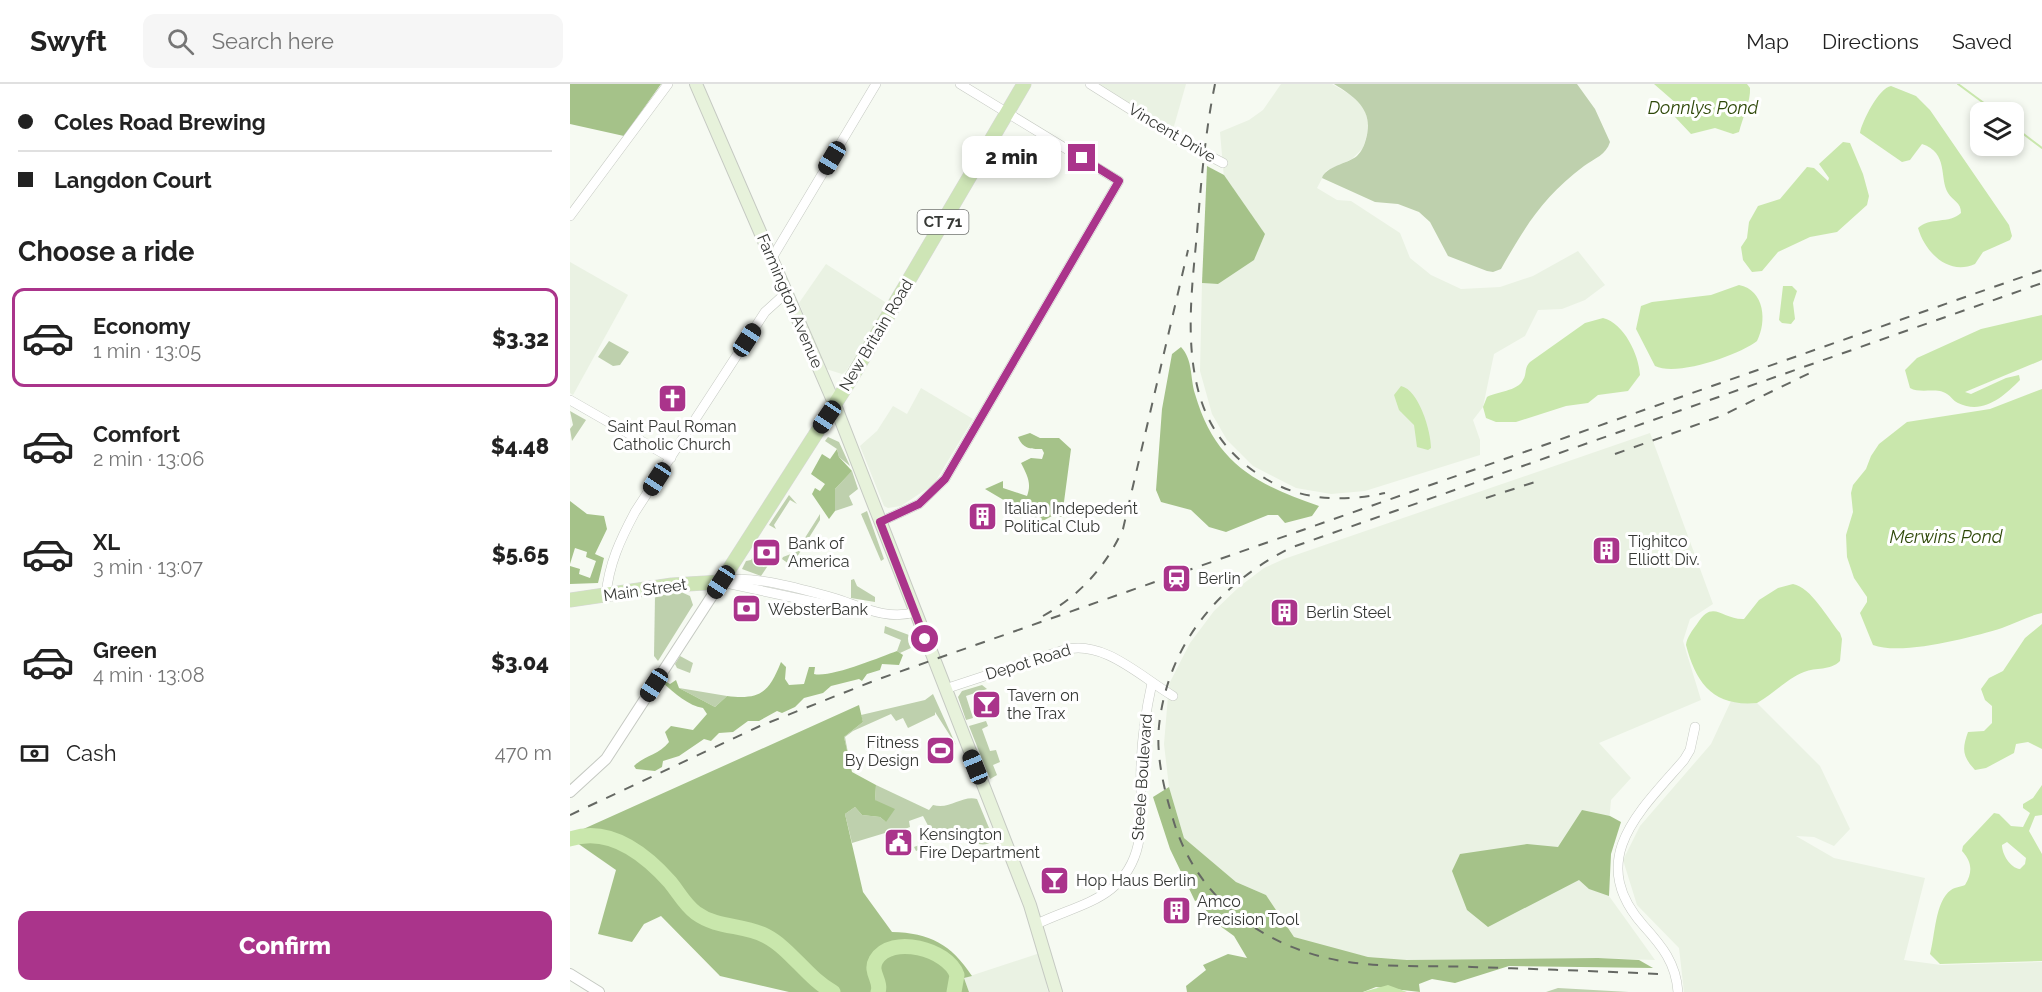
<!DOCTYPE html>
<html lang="en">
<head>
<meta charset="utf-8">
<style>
  body { margin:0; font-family:Raleway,sans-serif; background:#f6f6f6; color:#222; height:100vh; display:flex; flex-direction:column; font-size:22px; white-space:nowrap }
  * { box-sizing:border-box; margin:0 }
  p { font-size:20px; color:#767676 }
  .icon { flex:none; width:33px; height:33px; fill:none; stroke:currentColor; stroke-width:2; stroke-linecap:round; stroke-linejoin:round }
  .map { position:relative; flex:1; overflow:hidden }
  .sheet { display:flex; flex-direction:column; background:#fff; width:570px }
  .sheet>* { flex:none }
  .banner { display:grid; align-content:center; height:132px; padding:0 18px; background:#fff }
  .tools { position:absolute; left:1400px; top:18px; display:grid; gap:12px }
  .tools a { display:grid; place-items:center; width:54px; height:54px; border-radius:12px; background:#fff; box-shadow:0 3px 9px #0003; font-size:30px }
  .end { position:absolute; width:27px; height:27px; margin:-14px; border:8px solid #aa348b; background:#fff; box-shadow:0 0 0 3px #fff }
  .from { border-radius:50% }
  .bubble { position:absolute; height:42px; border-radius:12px; background:#fff; box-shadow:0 3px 9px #0003; font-size:20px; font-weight:800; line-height:42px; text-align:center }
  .car { position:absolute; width:18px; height:36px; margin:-18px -9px; border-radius:8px; box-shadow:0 0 4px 2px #0007; background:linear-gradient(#222 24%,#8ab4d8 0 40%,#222 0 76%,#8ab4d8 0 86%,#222 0) }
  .banner b { display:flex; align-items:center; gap:21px; height:57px; font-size:22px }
  .banner b+b { border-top:2px solid #e0e0e0 }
  .banner i { width:15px; height:15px; background:#222 }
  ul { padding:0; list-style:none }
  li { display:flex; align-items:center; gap:18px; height:99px; margin:0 12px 9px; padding:0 6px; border:3px solid transparent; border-radius:12px }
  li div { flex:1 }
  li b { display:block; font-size:22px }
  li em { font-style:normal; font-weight:800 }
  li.selected { border-color:#aa348b }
  li>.icon { width:54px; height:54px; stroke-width:1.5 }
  h2 { padding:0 18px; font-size:27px; line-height:72px }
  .pay { display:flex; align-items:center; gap:15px; height:66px; padding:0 18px; font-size:22px }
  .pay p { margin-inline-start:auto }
  .primary-button { display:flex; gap:12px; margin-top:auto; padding:12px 18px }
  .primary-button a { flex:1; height:69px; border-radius:12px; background:#aa348b; color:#fff; font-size:24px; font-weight:800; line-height:69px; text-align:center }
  header { display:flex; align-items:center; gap:36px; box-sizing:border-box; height:84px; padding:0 30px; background:#fff; border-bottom:2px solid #e0e0e0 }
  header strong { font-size:28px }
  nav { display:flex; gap:33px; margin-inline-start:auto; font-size:21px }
  .search { width:420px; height:54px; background:#f6f6f6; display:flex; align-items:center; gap:15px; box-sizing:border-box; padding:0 21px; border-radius:12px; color:#767676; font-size:22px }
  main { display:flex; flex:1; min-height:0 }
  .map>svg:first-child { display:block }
  .built { fill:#eaf2e3 }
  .green { fill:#bed0ad }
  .forest { fill:#a5c289 }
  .water { fill:#c9e7ac; fill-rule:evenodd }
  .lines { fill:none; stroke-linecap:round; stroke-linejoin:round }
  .stream { stroke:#c9e7ac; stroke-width:2 }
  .river { stroke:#c9e7ac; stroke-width:15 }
  .minor-casing { stroke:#c5c9c2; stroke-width:10 }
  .tertiary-casing { stroke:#c5c9c2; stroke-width:12 }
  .secondary-casing { stroke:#c5c9c2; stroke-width:14 }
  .primary-casing { stroke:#d7d7d7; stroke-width:15 }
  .minor { stroke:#fff; stroke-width:9 }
  .tertiary { stroke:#fff; stroke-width:10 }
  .secondary { stroke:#e7f2db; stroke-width:12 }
  .primary { stroke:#cee5b6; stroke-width:14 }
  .rail { stroke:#656863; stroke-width:2; stroke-dasharray:10 10; stroke-linecap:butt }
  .route { stroke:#aa348b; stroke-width:8 }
  .labels { text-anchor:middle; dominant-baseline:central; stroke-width:6; stroke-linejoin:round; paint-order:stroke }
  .shield { fill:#fff; stroke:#727472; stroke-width:1.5 }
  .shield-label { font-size:15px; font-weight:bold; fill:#363835 }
  .street-label { font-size:16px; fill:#363835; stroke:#fff }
  .poi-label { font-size:16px; fill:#363835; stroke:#fff; text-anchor:start }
  .water-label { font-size:18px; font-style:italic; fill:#2f490a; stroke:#fff }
</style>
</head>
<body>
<header>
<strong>Swyft</strong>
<div class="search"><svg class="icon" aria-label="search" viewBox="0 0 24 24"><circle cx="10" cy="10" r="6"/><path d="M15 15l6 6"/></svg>Search here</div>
<nav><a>Map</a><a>Directions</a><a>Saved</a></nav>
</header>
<main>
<section class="sheet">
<div class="banner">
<b><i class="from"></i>Coles Road Brewing</b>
<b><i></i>Langdon Court</b>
</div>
<h2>Choose a ride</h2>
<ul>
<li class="selected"><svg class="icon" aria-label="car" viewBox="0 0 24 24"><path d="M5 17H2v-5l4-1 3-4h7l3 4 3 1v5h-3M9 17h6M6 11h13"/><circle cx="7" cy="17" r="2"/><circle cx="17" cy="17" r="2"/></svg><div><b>Economy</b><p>1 min · 13:05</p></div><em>$3.32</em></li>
<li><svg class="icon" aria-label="car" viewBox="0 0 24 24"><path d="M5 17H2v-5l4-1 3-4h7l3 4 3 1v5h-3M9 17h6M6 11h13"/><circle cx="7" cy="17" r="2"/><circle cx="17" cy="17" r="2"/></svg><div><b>Comfort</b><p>2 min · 13:06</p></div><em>$4.48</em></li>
<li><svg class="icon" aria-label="car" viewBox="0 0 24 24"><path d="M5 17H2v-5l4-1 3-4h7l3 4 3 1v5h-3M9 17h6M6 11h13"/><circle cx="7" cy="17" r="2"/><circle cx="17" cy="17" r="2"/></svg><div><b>XL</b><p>3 min · 13:07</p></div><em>$5.65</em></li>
<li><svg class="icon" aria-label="car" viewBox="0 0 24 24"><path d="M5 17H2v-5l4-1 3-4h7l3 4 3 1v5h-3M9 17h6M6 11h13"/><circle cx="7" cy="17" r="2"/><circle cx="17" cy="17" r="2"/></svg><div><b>Green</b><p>4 min · 13:08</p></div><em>$3.04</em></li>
</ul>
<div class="pay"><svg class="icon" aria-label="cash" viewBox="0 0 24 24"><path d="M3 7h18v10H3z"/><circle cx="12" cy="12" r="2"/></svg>Cash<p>470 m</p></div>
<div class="primary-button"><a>Confirm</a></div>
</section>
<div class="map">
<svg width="1472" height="908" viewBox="0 0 1472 908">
  <rect width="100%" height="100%" fill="#f6faf2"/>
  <g class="built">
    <polygon points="525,0 616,0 602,49 540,7"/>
    <polygon points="711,0 762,0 784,13 795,25 799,44 793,64 782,75 756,87 747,104 767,116 781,117 830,149 840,174 861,191 891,205 930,203 963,192 1008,167 1035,201 1015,216 992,225 968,226 955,252 924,270 913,323 903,336 910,356 910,371 795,407 761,410 726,404 683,382 657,356 642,330 630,287 632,199 648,200 695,150 654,94 650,48 679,36 693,26"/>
    <polygon points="0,178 58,211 3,311 0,309"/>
    <polygon points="256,180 318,220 276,287 272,290 256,285 229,219"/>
    <polygon points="351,304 403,335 364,400 331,422 318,424 314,422 290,362 307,347 323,322 337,330"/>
    <polygon points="1080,349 1143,520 1120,535 1113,557 1131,616 1029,659 1061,694 1041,716 1036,775 1039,812 1085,876 1028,874 837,876 798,873 755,863 724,853 696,811 666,798 614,754 599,703 594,660 599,600 620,559 644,527 669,503 694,484 714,475"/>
    <polygon points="1161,617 1187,619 1250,682 1280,745 1264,762 1244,753 1226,752 1264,774 1355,794 1334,876 1371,881 1472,878 1472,908 1114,908 1109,864 1067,821 1053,776 1070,742 1141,660"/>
    <polygon points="470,869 478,908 399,908 394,894"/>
  </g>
  <g class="green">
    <path d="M764,0H1007L1025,25L1040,58C1036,71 1025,74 1014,82C973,113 956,141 931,185L923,188L917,187L878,172L860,138L849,128L828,120L805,118L752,94C756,82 777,80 787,72C792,67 794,62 796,55C804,27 787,14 764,0Z"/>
    <polygon points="39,257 59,268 50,281 43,282 28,273"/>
    <polygon points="0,327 16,336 2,357 0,345 3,341"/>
    <polygon points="258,353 269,358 280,382 269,373 267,365 255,357"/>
    <polygon points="282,387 288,405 279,412 283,421 265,427 265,405"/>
    <polygon points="219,411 227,420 220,416 204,441 206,445 199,441"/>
    <polygon points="297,427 314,475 311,477 291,430"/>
    <polygon points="250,430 250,436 227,473 225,471 219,480 212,475 213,473 226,468"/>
    <polygon points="187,468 189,469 184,477 194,483 200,473 203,474 191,492 172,485 176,477 181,476"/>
    <polygon points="284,495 287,502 305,513 305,518 281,514 281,496"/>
    <polygon points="111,508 120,512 123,521 88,577 84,572 85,512"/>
    <polygon points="315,542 339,551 343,563 330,569 327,567 331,556 314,549"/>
    <polygon points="110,572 123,579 120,589 107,584 105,580"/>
    <polygon points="412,601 417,605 396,612 403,634 396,636 388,613 392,607"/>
    <polygon points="109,604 157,612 145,623"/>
    <polygon points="363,610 386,661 365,628 365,631 338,644 333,634 326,637 321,630 283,647 275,653 281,685 274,653 293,638 291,631 355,616"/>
    <polygon points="416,637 418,642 412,645 420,667 426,666 430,678 423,681 427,691 420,695 399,642"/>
    <path d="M306,701L359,726L363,721C380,726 392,711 407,715L424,756C413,765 405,758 393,755L390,747L352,762L353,764L346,767L344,763L365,755L353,732L339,737L340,743L317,752L315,749L282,759L275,730L285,723L292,731L310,733L316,738L305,716Z"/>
    <polygon points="988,904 1059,908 976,908"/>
  </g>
  <g class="forest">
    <polygon points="0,0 91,0 54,52 0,40"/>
    <polygon points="637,82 654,91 695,150 684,176 648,200 632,199"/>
    <path d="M611,263C623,276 620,293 625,310C645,379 685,400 749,422L742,432L715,439L708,431H698L656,448L639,443L621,426L591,418L586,406L592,325L602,270Z"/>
    <path d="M460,349L470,354H489L501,365L492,433L482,432L471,438L415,405L433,397V404L457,412C462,399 457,391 451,379L461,374L472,375L474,369L472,365C460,365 453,365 448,353Z"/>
    <polygon points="267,365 269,373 282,387 265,405 265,427 259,435 242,410 245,404 250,407 255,400 241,390 252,370 260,375"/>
    <polygon points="0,417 17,430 34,432 37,445 25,470 34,474 28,499 0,500 0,482 10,485 9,490 20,494 26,477 16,473 17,468 5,464 0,480"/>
    <path d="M327,567L333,571L329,581L312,580L310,586L297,590L292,597L289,595L261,602L253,609L234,614L225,623L212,629L207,627L189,637H178L163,648L149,649L141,657L134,655L109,672L93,677L92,683L85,687L66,685L64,682C75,671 89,671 99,658L95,648L101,642L123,646L137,630L133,624C119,622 104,609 93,599L95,597L100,600L106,596L109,604L145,623L157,612C191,616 199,608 211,578L216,583L215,595L219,601L234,600L239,583H245L244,590C261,594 310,573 327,567Z"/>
    <path d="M289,621L293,638L274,653L282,688L306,701L305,716L325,725L316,738L310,733L292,731L285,723L275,730L293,808L322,848C360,849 381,860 402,892L394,894L399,908H219L150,892L91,832L74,840L62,858L28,850L46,786L0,754V751Z"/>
    <polygon points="599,703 614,754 666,798 696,811 724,853 798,873 837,876 1028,874 1069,876 1083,884 939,882 885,899 862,895 849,900 850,908 806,903 793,908 617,908 616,902 636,886 633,881 658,870 677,874 664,852 639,834 631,815 625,817 600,765 583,713"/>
    <polygon points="1012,726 1040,732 1051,738 1041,770 1039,812 1019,805 1009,796 918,843 897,826 882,787 890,770 957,760 988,763"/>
  </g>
  <g class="water">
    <path d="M1084,0H1177L1180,4C1181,17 1172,35 1169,48L1163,50L1145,44L1121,50L1105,33L1109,23L1107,20Z"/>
    <path d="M1321,2L1346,12L1360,26L1439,141L1442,152L1440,156L1413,168L1405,180C1378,192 1355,168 1348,144C1359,133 1380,140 1391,129C1391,118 1383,117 1378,109C1369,94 1379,69 1352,60L1340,76L1332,78L1290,49C1292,37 1309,4 1321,2Z"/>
    <polygon points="1273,58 1280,59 1293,90 1299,112 1297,121 1267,148 1240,153 1208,168 1192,187 1182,188 1173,176 1171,163 1177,154 1179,138 1188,122 1210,115 1237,83 1244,84 1258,97 1259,94 1249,80"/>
    <path d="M1169,201C1195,206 1197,238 1187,257C1169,271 1107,293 1085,282L1066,245L1071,222L1082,218L1141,211Z"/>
    <polygon points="1213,202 1222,202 1227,207 1223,219 1225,235 1221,240 1212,239 1209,236"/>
    <path d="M1472,231V276L1395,308L1401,310L1436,294L1449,291L1450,296C1433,313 1413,331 1388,319C1383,317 1381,312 1377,310C1367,303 1350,310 1340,304L1335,286L1347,274L1411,245Z"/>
    <path d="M1033,234C1054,239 1069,271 1070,291L1058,307L1028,311L1018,319L996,322L946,338H926L916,334L913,323L917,313C926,308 948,307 953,296C957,290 954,284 960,278L1015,239Z"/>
    <path d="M831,302C849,306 861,347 861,364L858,366L847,363L844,341L829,326L824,311Z"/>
    <path d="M1472,305V529C1458,532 1446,539 1432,544C1403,553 1332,572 1303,561L1290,529L1297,518V513L1284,494L1277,473L1276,451L1283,428L1281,409L1283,401L1296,385L1301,372L1309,360L1337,338L1420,325Z"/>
    <path d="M1223,500C1241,503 1258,535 1270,549L1272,555L1270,577C1260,587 1246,583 1234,588C1216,595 1204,610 1187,619C1143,623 1126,599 1116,561C1117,553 1122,547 1127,540C1143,514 1152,536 1174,535L1189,516L1208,504Z"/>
    <path d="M1472,540V665L1458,658L1446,660L1444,669L1416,684L1405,686C1392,672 1392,665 1398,648L1414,647L1422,639V622L1415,616L1411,605L1419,594L1433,587L1455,554Z"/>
    <path d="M1472,701V731L1465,732L1459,747L1472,770V877L1370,880L1360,870C1365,853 1365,817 1381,806C1385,803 1390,803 1395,801C1403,788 1402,778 1392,767L1393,762L1424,729L1429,730L1441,742L1453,743L1460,729L1453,724V720L1463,714ZM1437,758L1456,774L1455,780L1450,785C1440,784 1432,770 1432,761Z"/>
    <polygon points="818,901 837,908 793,908"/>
  </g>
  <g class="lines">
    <g class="stream">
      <polyline points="1388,0 1426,28"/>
      <polyline points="1443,42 1472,64"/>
    </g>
    <g class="river">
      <path d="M0,755C39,742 75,770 100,798C109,809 115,821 126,829C148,845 173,840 196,852C221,865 237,894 263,908"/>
      <path d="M308,908C312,897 299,888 306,876C321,850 378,865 387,891L384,908"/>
    </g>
    <defs>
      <g id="minor">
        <polyline points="520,0 609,56 653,79"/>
        <polyline points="0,132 98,0"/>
        <polyline points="202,174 306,0"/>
        <polyline points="0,316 101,374"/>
        <polyline points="310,438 349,420 375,395 549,97 390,0"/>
        <path d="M151,498C176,488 238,507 264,514C290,522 318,537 345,528"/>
        <polyline points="151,498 263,522 276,520"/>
        <path d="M36,511C39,480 50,456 65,428L195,228L216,209"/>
        <path d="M375,605L494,566C533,555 571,593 603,612"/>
        <path d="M467,840C491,828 521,821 541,805C581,773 569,724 571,681C572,653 576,626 582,599"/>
        <path d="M1108,908C1106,879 1092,862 1073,841C1015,775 1070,727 1114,676L1120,666L1125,643"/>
      </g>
      <g id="tertiary">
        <polyline points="0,708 36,675 151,498"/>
        <polyline points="0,890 29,908"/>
      </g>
      <polyline id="secondary" points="126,0 265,321 460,821 486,908"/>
      <polyline id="primary" points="0,516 102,501 151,498 279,298 454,0"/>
    </defs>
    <use href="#minor" class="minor-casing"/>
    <use href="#tertiary" class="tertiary-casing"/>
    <use href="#secondary" class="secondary-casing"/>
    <use href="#primary" class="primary-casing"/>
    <use href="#minor" class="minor"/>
    <use href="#tertiary" class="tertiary"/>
    <use href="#secondary" class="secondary"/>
    <use href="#primary" class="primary"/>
    <g class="rail">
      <path d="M645,0C635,49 631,99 627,149C622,203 614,263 631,316C642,350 665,377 696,395C733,417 774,418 815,409"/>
      <polyline points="1045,370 1151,332 1244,287"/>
      <polyline points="916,414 968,397"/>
      <path d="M473,532C509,512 536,483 553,445L618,166"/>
      <polyline points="0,731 190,642 306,596 1472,186"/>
      <path d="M1088,890C1026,887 964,885 902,883C855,881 803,885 757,874C684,857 624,808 603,735C594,705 586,673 589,642C598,560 648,501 720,464L1472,199"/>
    </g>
  </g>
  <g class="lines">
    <polyline class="route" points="355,555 310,438 349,420 375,395 549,97 512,74"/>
  </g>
  <defs>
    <symbol id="church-square" viewBox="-11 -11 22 22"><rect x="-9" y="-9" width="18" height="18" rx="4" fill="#aa348b" stroke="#fff"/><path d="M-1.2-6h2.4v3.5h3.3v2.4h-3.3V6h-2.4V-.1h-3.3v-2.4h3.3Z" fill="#fff"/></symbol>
    <symbol id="building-square" viewBox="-11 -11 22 22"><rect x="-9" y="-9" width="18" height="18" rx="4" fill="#aa348b" stroke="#fff"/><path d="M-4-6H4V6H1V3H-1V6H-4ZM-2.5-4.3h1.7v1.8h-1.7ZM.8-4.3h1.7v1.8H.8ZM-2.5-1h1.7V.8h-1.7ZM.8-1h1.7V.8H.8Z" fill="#fff"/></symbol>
    <symbol id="bank-square" viewBox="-11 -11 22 22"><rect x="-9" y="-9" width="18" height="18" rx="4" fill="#aa348b" stroke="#fff"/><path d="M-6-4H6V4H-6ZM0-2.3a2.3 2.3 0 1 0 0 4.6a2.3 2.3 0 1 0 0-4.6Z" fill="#fff"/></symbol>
    <symbol id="station-square" viewBox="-11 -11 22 22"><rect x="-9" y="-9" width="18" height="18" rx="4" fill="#aa348b" stroke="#fff"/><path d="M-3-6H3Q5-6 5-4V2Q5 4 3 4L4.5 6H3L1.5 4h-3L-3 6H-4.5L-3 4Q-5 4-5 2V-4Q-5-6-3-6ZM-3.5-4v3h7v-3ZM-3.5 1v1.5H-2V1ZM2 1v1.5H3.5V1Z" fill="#fff"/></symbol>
    <symbol id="bar-square" viewBox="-11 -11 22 22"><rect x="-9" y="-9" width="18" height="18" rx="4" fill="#aa348b" stroke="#fff"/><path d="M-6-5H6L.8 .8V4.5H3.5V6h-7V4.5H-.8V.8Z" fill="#fff"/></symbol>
    <symbol id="stadium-square" viewBox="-11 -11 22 22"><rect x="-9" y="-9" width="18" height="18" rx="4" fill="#aa348b" stroke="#fff"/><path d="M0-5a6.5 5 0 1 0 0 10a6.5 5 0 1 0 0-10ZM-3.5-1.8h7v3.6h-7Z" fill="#fff"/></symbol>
    <symbol id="civic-square" viewBox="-11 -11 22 22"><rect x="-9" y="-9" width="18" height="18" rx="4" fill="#aa348b" stroke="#fff"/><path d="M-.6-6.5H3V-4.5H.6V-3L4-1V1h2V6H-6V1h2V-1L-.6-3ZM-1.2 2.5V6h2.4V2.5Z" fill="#fff"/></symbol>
  </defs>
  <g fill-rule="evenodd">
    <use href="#church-square" x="86" y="298" width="33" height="33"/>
    <use href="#building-square" x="396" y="416" width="33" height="33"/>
    <use href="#building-square" x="1020" y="450" width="33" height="33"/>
    <use href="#bank-square" x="180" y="452" width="33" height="33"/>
    <use href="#station-square" x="590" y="478" width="33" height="33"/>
    <use href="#bank-square" x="160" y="508" width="33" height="33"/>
    <use href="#building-square" x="698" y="512" width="33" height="33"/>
    <use href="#bar-square" x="400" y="604" width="33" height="33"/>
    <use href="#stadium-square" x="354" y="650" width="33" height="33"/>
    <use href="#civic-square" x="312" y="742" width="33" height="33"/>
    <use href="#bar-square" x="468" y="780" width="33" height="33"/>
    <use href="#building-square" x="590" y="810" width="33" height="33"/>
  </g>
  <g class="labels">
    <rect class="shield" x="347.5" y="126" width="51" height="24" rx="4.5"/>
    <g class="shield-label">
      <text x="373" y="138">CT 71</text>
    </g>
    <g class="street-label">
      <text transform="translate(602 49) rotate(31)">Vincent Drive</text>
      <text transform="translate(220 217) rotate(67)">Farmington Avenue</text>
      <text transform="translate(306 251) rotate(-59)">New Britain Road</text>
      <text transform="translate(75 506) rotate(-8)">Main Street</text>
      <text transform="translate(458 578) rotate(-17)">Depot Road</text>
      <text transform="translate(572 693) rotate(-86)">Steele Boulevard</text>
    </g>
    <g class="poi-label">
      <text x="102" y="342" text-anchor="middle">Saint Paul Roman<tspan x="102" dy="18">Catholic Church</tspan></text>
      <text x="434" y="424">Italian Indepedent<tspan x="434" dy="18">Political Club</tspan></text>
      <text x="1058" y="457">Tighitco<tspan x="1058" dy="18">Elliott Div.</tspan></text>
      <text x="218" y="459">Bank of<tspan x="218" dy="18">America</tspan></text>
      <text x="628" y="494">Berlin</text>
      <text x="198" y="525">WebsterBank</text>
      <text x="736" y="528">Berlin Steel</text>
      <text x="437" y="611">Tavern on<tspan x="437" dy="18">the Trax</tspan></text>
      <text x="349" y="658" text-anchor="end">Fitness<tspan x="349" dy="18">By Design</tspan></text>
      <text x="349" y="750">Kensington<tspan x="349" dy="18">Fire Department</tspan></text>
      <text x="506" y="796">Hop Haus Berlin</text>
      <text x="627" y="817">Amco<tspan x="627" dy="18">Precision Tool</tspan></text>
    </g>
    <g class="water-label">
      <text x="1133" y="23">Donnlys Pond</text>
      <text x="1376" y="452">Merwins Pond</text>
    </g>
  </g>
</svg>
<div class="tools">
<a><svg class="icon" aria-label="layers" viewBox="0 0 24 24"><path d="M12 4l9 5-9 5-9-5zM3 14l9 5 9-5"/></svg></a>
</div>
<i class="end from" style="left:355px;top:555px"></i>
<i class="end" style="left:512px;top:74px"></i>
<div class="bubble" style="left:392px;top:52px;width:99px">2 min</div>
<i class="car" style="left:262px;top:74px;rotate:211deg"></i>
<i class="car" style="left:177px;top:256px;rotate:33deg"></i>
<i class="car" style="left:257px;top:333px;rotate:214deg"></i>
<i class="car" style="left:87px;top:395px;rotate:213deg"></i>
<i class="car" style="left:151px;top:498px;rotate:213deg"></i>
<i class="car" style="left:84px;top:601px;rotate:213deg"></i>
<i class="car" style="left:405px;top:683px;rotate:338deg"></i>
</div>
</main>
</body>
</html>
